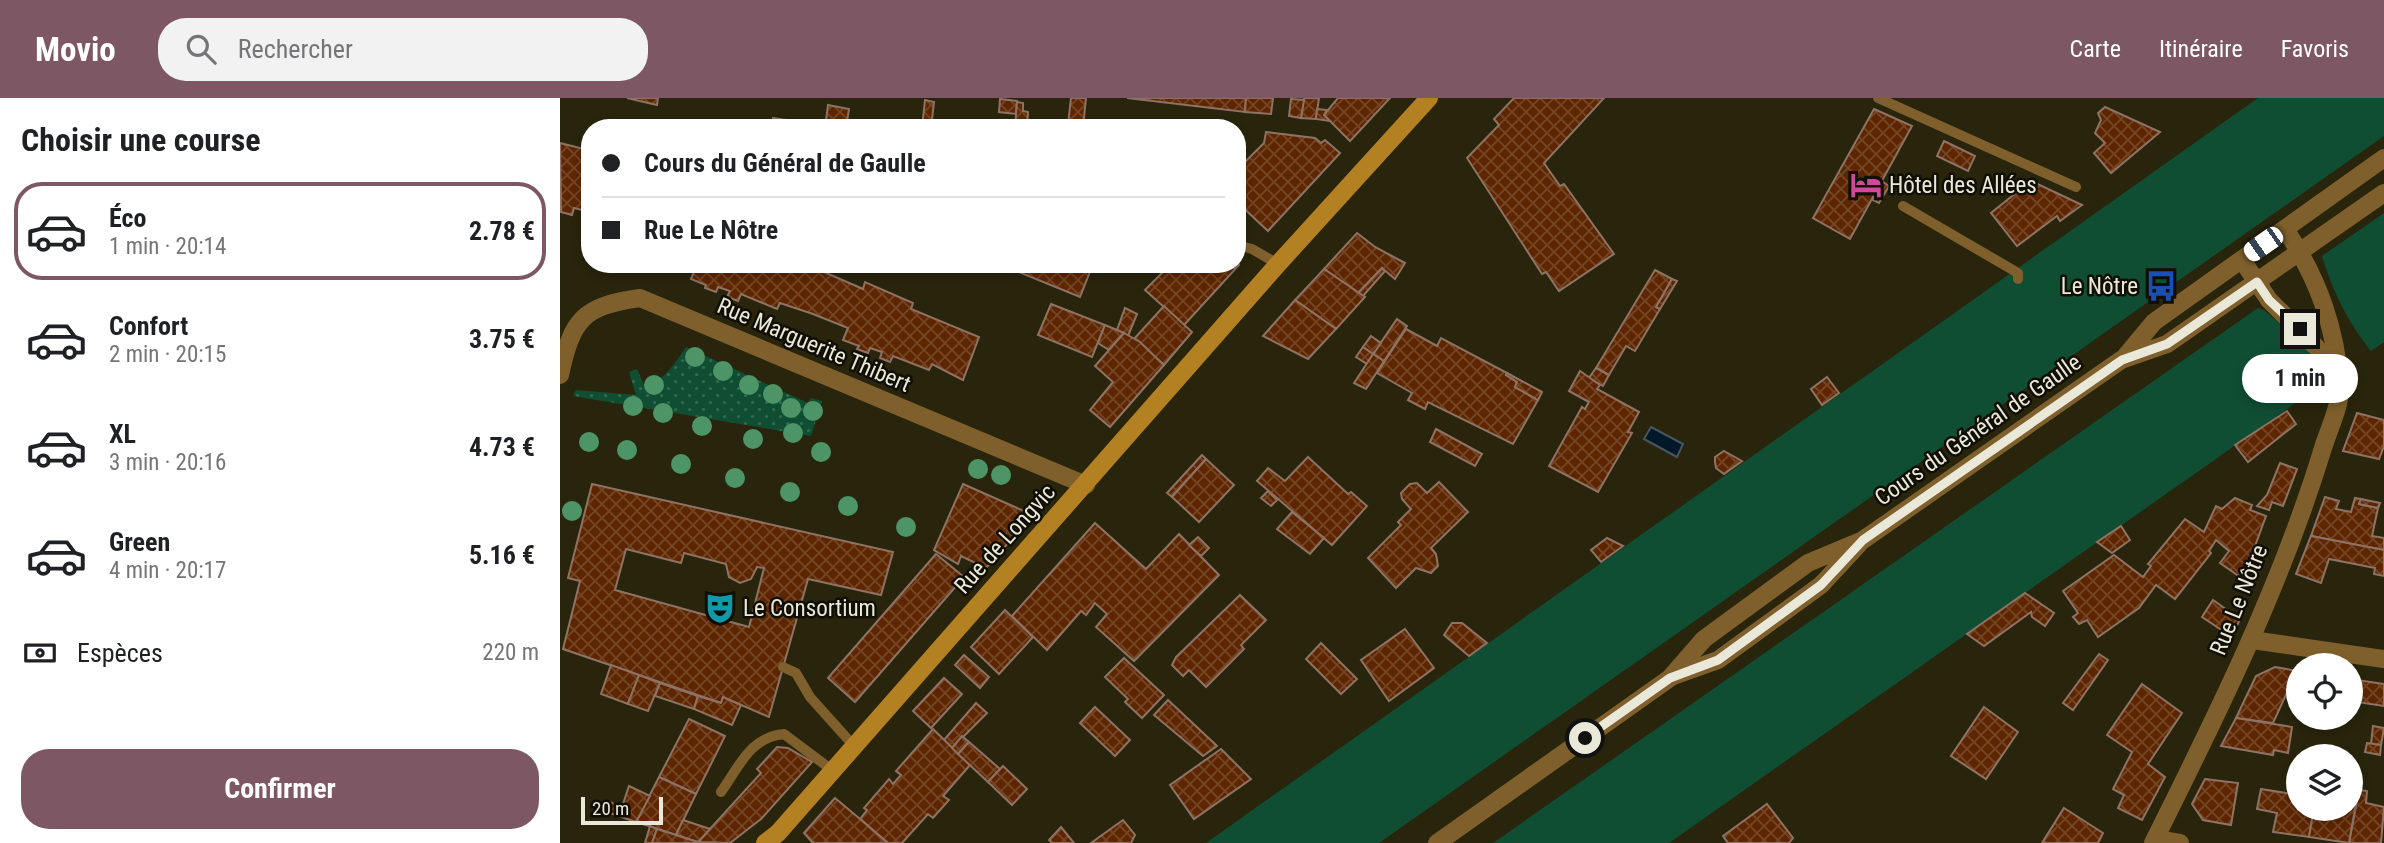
<!DOCTYPE html>
<html lang="fr">
<head>
<meta charset="utf-8">
<style>
  body { margin:0; font-family:"Roboto Condensed",sans-serif; background:#f2f2f2; color:#202124; height:100vh; display:flex; flex-direction:column; font-size:26px; white-space:nowrap }
  * { box-sizing:border-box; margin:0 }
  p { font-size:23px; color:#757577 }
  .icon { flex:none; width:38px; height:38px; fill:none; stroke:currentColor; stroke-width:2; stroke-linecap:round; stroke-linejoin:round }
  .map { position:relative; flex:1; overflow:hidden }
  .panel { display:flex; flex-direction:column; background:#fff; width:560px }
  .panel>* { flex:none }
  .top-card { position:absolute; left:21px; top:21px; width:665px; height:154px; border-radius:28px; box-shadow:0 4px 10px #0003; display:grid; align-content:center; height:154px; padding:0 21px; background:#fff }
  .buttons { position:absolute; left:1726px; top:555px; display:grid; gap:14px }
  .buttons a { display:grid; place-items:center; width:77px; height:77px; border-radius:50%; background:#fff; box-shadow:0 4px 10px #0003; font-size:35px }
  .scale { position:absolute; left:21px; bottom:18px; width:82px; box-sizing:border-box; padding-left:7px; border:4px solid #eae8d9; border-top:0; font-size:19px; line-height:24px; white-space:nowrap; color:#eae8d9; -webkit-text-stroke:5px #100e05; paint-order:stroke }
  .end { position:absolute; width:32px; height:32px; margin:-16px; border:9px solid #eae8d9; background:#111; box-shadow:0 0 0 4px #111 }
  .from { border-radius:50% }
  .bubble { position:absolute; height:49px; border-radius:24px; background:#fff; box-shadow:0 4px 10px #0003; font-size:23px; font-weight:700; line-height:49px; text-align:center }
  .car { position:absolute; width:21px; height:42px; margin:-21px -10px; border-radius:9px; box-shadow:0 0 5px 2px #0007; background:linear-gradient(#fff 24%,#345 0 40%,#fff 0 76%,#345 0 86%,#fff 0) }
  .top-card b { display:flex; align-items:center; gap:24px; height:66px; font-size:26px }
  .top-card b+b { border-top:2px solid #e0e0e0 }
  .top-card i { width:18px; height:18px; background:#202124 }
  ul { padding:0; list-style:none }
  li { display:flex; align-items:center; gap:21px; height:98px; margin:0 14px 10px; padding:0 7px; border:4px solid transparent; border-radius:28px }
  li div { flex:1 }
  li b { display:block; font-size:26px }
  li em { font-style:normal; font-weight:700 }
  li.active { border-color:#7e5764 }
  li>.icon { width:63px; height:63px; stroke-width:1.5 }
  h2 { padding:0 21px; font-size:32px; line-height:84px }
  .pay { display:flex; align-items:center; gap:18px; height:77px; padding:0 21px; font-size:26px }
  .pay p { margin-inline-start:auto }
  .cta { display:flex; gap:14px; margin-top:auto; padding:14px 21px }
  .cta a { flex:1; height:80px; border-radius:28px; background:#7e5764; color:#fff; font-size:28px; font-weight:700; line-height:80px; text-align:center }
  header { display:flex; align-items:center; gap:42px; box-sizing:border-box; height:98px; padding:0 35px; background:#7e5764; color:#fff }
  header strong { font-size:33px }
  nav { display:flex; gap:38px; margin-inline-start:auto; font-size:24px }
  .search { width:490px; height:63px; background:#f2f2f2; display:flex; align-items:center; gap:18px; box-sizing:border-box; padding:0 24px; border-radius:28px; color:#757577; font-size:26px }
  main { display:flex; flex:1; min-height:0 }
  .map>svg:first-child { display:block }
  .grass { fill:url(#grass-dots) }
  .park { fill:#104e34 }
  .water { fill:#001829; stroke:#46565e; stroke-width:2 }
  .building { fill:url(#building-cross-hatch); stroke:#8e7365; stroke-width:2; fill-rule:evenodd }
  .lines { fill:none; stroke-linecap:round; stroke-linejoin:round }
  .lane { stroke:#7f602c; stroke-width:10 }
  .street { stroke:#7f602c; stroke-width:18 }
  .secondary { stroke:#b38122; stroke-width:18 }
  .tree { fill:#4d9567 }
  .route { stroke:#eae8d9; stroke-width:9 }
  .labels { text-anchor:middle; dominant-baseline:central; stroke-width:5; stroke-linejoin:round; paint-order:stroke }
  .poi-label { font-size:23px; fill:#eae8d9; stroke:#100e05; text-anchor:start }
  .street-label { font-size:23px; fill:#eae8d9; stroke:#100e05 }
</style>
</head>
<body>
<header>
<strong>Movio</strong>
<div class="search"><svg class="icon" aria-label="search" viewBox="0 0 24 24"><circle cx="10" cy="10" r="6"/><path d="M15 15l6 6"/></svg>Rechercher</div>
<nav><a>Carte</a><a>Itinéraire</a><a>Favoris</a></nav>
</header>
<main>
<section class="panel">
<h2>Choisir une course</h2>
<ul>
<li class="active"><svg class="icon" aria-label="car" viewBox="0 0 24 24"><path d="M5 17H2v-5l4-1 3-4h7l3 4 3 1v5h-3M9 17h6M6 11h13"/><circle cx="7" cy="17" r="2"/><circle cx="17" cy="17" r="2"/></svg><div><b>Éco</b><p>1 min · 20:14</p></div><em>2.78 €</em></li>
<li><svg class="icon" aria-label="car" viewBox="0 0 24 24"><path d="M5 17H2v-5l4-1 3-4h7l3 4 3 1v5h-3M9 17h6M6 11h13"/><circle cx="7" cy="17" r="2"/><circle cx="17" cy="17" r="2"/></svg><div><b>Confort</b><p>2 min · 20:15</p></div><em>3.75 €</em></li>
<li><svg class="icon" aria-label="car" viewBox="0 0 24 24"><path d="M5 17H2v-5l4-1 3-4h7l3 4 3 1v5h-3M9 17h6M6 11h13"/><circle cx="7" cy="17" r="2"/><circle cx="17" cy="17" r="2"/></svg><div><b>XL</b><p>3 min · 20:16</p></div><em>4.73 €</em></li>
<li><svg class="icon" aria-label="car" viewBox="0 0 24 24"><path d="M5 17H2v-5l4-1 3-4h7l3 4 3 1v5h-3M9 17h6M6 11h13"/><circle cx="7" cy="17" r="2"/><circle cx="17" cy="17" r="2"/></svg><div><b>Green</b><p>4 min · 20:17</p></div><em>5.16 €</em></li>
</ul>
<div class="pay"><svg class="icon" aria-label="cash" viewBox="0 0 24 24"><path d="M3 7h18v10H3z"/><circle cx="12" cy="12" r="2"/></svg>Espèces<p>220 m</p></div>
<div class="cta"><a>Confirmer</a></div>
</section>
<div class="map">
<svg width="1824" height="745" viewBox="0 0 1824 745">
  <defs>
    <pattern id="grass-dots" width="8" height="8" patternUnits="userSpaceOnUse" patternTransform="scale(1.75)"><rect width="8" height="8" fill="#104e34"/><path d="M2 2h.1M6 6h.1" fill="none" stroke="#336851" stroke-width="1.8" stroke-linecap="round"/></pattern>
    <pattern id="building-cross-hatch" width="8" height="8" patternUnits="userSpaceOnUse" patternTransform="scale(1.75)"><rect width="8" height="8" fill="#5e2600"/><path d="M0 0l8 8M0 8l8-8" fill="none" stroke="#754625"/></pattern>
  </defs>
  <rect width="100%" height="100%" fill="#29250c"/>
  <path class="grass" d="M126,249L248,305L251,300L262,303L251,338L13,298L16,292L76,297L69,274L77,271L84,287C104,284 115,265 126,249Z"/>
  <g class="park">
    <polygon points="1698,0 1824,0 1824,38 819,745 646,745"/>
    <path d="M1824,115V244L1811,253C1787,223 1773,194 1762,158Z"/>
    <path d="M1698,210L1704,212C1728,233 1755,253 1764,285L1109,745H933Z"/>
  </g>
  <polygon class="water" points="1091,329 1123,346 1117,359 1084,341"/>
  <g class="building">
    <polygon points="67,0 98,0 97,7"/>
    <polygon points="511,0 526,0 523,29 508,27"/>
    <polygon points="567,0 686,0 685,14"/>
    <polygon points="686,0 713,0 711,16 685,14"/>
    <polygon points="744,0 759,0 756,21 741,20"/>
    <polygon points="778,0 830,0 790,43 764,17"/>
    <polygon points="954,0 1044,0 984,65 1000,88 1004,86 1054,156 999,193 986,174 982,176 907,60 939,27 934,21"/>
    <polygon points="440,1 457,3 456,16 439,14"/>
    <polygon points="731,1 744,2 741,20 729,18"/>
    <polygon points="365,2 374,4 371,30 362,30"/>
    <polygon points="457,4 463,5 463,13 468,14 467,30 455,30"/>
    <polygon points="268,7 289,11 286,30 265,30"/>
    <polygon points="1545,9 1600,34 1551,75 1534,55 1545,45 1535,35 1541,22 1538,15"/>
    <polygon points="757,11 767,12 764,17 770,23 756,21"/>
    <polygon points="1314,11 1352,28 1290,141 1253,120"/>
    <polygon points="213,20 226,22 224,30 211,30"/>
    <polygon points="226,22 241,25 241,30 224,30"/>
    <polygon points="706,34 755,40 761,45 765,42 780,55 708,133 677,104 678,71 704,45"/>
    <polygon points="1384,43 1415,58 1408,73 1377,58"/>
    <polygon points="0,45 28,52 30,114 14,110 12,117 1,114"/>
    <polygon points="1471,83 1522,107 1500,123 1497,118 1457,148 1431,115"/>
    <polygon points="1323,84 1329,88 1319,105 1313,102"/>
    <polygon points="797,135 815,149 845,165 835,181 822,170 798,195 764,171"/>
    <polygon points="677,158 679,167 624,227 585,192 606,171 611,174 617,166 677,166"/>
    <polygon points="130,166 246,166 303,191 305,184 353,205 351,211 419,239 403,282 372,266 369,272 333,258 330,264 320,260 322,254 310,250 308,255 297,251 299,248 283,242 288,230 253,216 220,205 217,211 181,196 178,203 167,199 170,193 158,189 156,194 145,190 146,187 131,181 136,169"/>
    <polygon points="439,166 533,166 520,199"/>
    <polygon points="822,170 825,173 803,198 798,195"/>
    <polygon points="764,171 805,199 776,231 735,202"/>
    <polygon points="1095,172 1112,181 1096,209 1100,211 1075,253 1066,248 1049,277 1036,270"/>
    <polygon points="1112,181 1117,183 1100,211 1096,209"/>
    <polygon points="735,202 776,231 748,261 703,238"/>
    <polygon points="491,206 545,227 532,259 478,237"/>
    <polygon points="604,208 632,234 604,267 574,241"/>
    <polygon points="565,210 577,216 568,238 557,232"/>
    <polygon points="837,221 847,228 824,263 813,256"/>
    <polygon points="545,227 564,235 549,252 538,245"/>
    <polygon points="846,231 877,248 881,240 947,275 946,277 957,284 955,289 978,302 953,346 868,304 865,311 848,302 852,295 817,275"/>
    <polygon points="564,235 580,244 604,267 550,329 530,312 553,284 535,268"/>
    <polygon points="811,238 821,245 813,256 803,249"/>
    <polygon points="803,249 813,256 807,266 796,259"/>
    <polygon points="813,256 824,263 806,291 794,285"/>
    <polygon points="1036,270 1049,277 1043,288 1029,280"/>
    <polygon points="1020,273 1040,287 1037,291 1079,314 1068,334 1072,335 1038,394 989,368 1022,309 1025,311 1029,304 1009,293"/>
    <polygon points="947,275 982,294 978,302 955,289 957,284 946,277"/>
    <polygon points="1267,279 1279,295 1262,307 1251,291"/>
    <polygon points="1727,313 1736,326 1688,364 1675,347"/>
    <polygon points="1797,315 1824,322 1824,348 1819,361 1783,353"/>
    <polygon points="876,331 922,356 915,368 870,344"/>
    <polygon points="1164,353 1182,363 1164,376 1156,370 1155,364 1155,359"/>
    <polygon points="642,357 646,361 612,399 607,395"/>
    <polygon points="748,359 788,396 791,394 807,408 772,447 697,383 708,370 725,383"/>
    <polygon points="646,361 674,387 639,424 612,399"/>
    <polygon points="1720,365 1737,371 1723,408 1712,404 1709,412 1697,408 1707,397"/>
    <polygon points="879,384 908,414 871,450 876,456 878,468 871,475 856,470 836,490 808,460 841,427 838,424 851,411 842,401 841,395 850,386 857,385 867,395"/>
    <path d="M32,386L333,454L321,497L248,481L209,619L163,599L161,605L3,551L20,483L8,480ZM66,451L121,465L124,455L166,466L169,479L180,485L191,481L197,469L204,470L189,529L55,492Z"/>
    <polygon points="403,386 473,417 426,470 401,458 398,466 374,452"/>
    <polygon points="708,393 717,402 711,408 701,400"/>
    <polygon points="1765,399 1779,403 1776,411 1791,414 1795,400 1801,401 1799,406 1818,410 1812,438 1824,440 1824,452 1751,438"/>
    <polygon points="1675,400 1692,407 1690,412 1706,418 1688,467 1698,474 1693,488 1660,465 1669,453 1656,442 1649,453 1651,455 1615,501 1596,487 1579,510 1538,539 1527,522 1519,526 1513,519 1518,515 1503,493 1554,457 1583,479 1591,468 1588,466 1625,421 1644,434 1656,408 1662,411"/>
    <polygon points="1801,401 1820,405 1818,410 1799,406"/>
    <polygon points="732,414 764,440 750,456 717,431"/>
    <polygon points="535,425 586,471 619,436 659,477 574,563 536,529 547,516 535,505 526,517 521,513 487,552 452,518"/>
    <polygon points="1561,428 1570,442 1552,455 1537,444"/>
    <polygon points="1751,438 1824,452 1824,478 1814,476 1815,470 1769,461 1761,485 1736,476"/>
    <polygon points="638,439 649,450 641,458 629,447"/>
    <polygon points="1047,440 1063,448 1041,464 1031,452"/>
    <polygon points="376,456 404,479 295,604 268,580"/>
    <polygon points="1465,495 1494,515 1485,528 1472,519 1471,514 1424,548 1407,536"/>
    <polygon points="680,497 706,522 681,547 684,551 646,589 629,572 623,578 612,567 616,559"/>
    <polygon points="1653,502 1680,521 1672,539 1642,519"/>
    <polygon points="445,512 473,539 439,576 411,549"/>
    <polygon points="892,525 902,525 927,545 909,558 884,537"/>
    <polygon points="845,531 874,570 829,603 801,562"/>
    <polygon points="761,545 797,581 781,596 746,561"/>
    <polygon points="1539,556 1548,562 1513,612 1503,605"/>
    <polygon points="404,557 429,579 420,590 395,567"/>
    <polygon points="564,560 604,597 582,620 565,604 568,601 545,579"/>
    <polygon points="51,567 79,577 68,606 41,596"/>
    <polygon points="1715,569 1738,573 1738,588 1730,588 1713,625 1676,620 1696,578"/>
    <polygon points="79,577 100,585 88,613 68,606"/>
    <polygon points="384,580 402,596 371,630 353,613"/>
    <polygon points="1790,581 1824,586 1824,608 1790,603"/>
    <polygon points="100,585 138,598 134,611 95,598"/>
    <polygon points="1582,586 1622,615 1588,666 1605,679 1582,722 1558,710 1564,697 1553,691 1572,654 1547,637"/>
    <polygon points="138,598 161,605 163,599 181,607 172,627 134,611"/>
    <polygon points="608,602 657,648 643,658 594,617"/>
    <polygon points="416,605 427,615 392,650 384,642"/>
    <polygon points="535,609 570,642 555,658 520,625"/>
    <polygon points="1424,609 1458,634 1426,681 1391,658"/>
    <polygon points="1676,620 1732,629 1728,655 1714,652 1713,657 1661,648"/>
    <polygon points="129,621 165,638 136,696 99,679"/>
    <polygon points="1813,628 1824,630 1821,647 1811,646"/>
    <polygon points="373,631 410,667 383,698 389,702 373,720 368,716 342,745 328,745 300,721 307,712 304,710 329,681 333,686 341,677 336,673"/>
    <polygon points="402,638 409,644 398,656 392,650"/>
    <polygon points="409,644 440,671 428,684 398,656"/>
    <polygon points="1807,645 1821,647 1820,657 1805,654"/>
    <polygon points="217,649 228,650 252,664 201,721 170,745 138,744 201,675 197,671"/>
    <polygon points="661,651 691,681 634,721 610,687"/>
    <polygon points="443,668 467,691 452,707 428,684"/>
    <polygon points="99,679 136,696 116,737 76,724"/>
    <polygon points="1645,681 1678,685 1671,727 1643,722 1632,706"/>
    <polygon points="69,688 90,698 76,724 47,714 50,704 62,709"/>
    <polygon points="1701,691 1738,697 1738,710 1754,710 1749,739 1713,734 1717,715 1697,711"/>
    <polygon points="1799,692 1807,693 1806,705 1824,709 1821,745 1789,745"/>
    <polygon points="275,700 300,721 328,745 253,745 244,735"/>
    <polygon points="1790,704 1796,705 1789,745 1749,739 1754,710 1790,710"/>
    <polygon points="1207,706 1233,740 1229,745 1168,745 1163,738"/>
    <polygon points="1504,710 1543,735 1538,745 1482,745"/>
    <polygon points="123,722 150,731 138,744 116,737"/>
    <polygon points="563,722 575,737 571,745 531,745"/>
    <polygon points="90,728 97,731 92,745 85,745"/>
    <polygon points="501,729 514,745 492,745 489,742"/>
    <polygon points="97,731 116,737 140,745 92,745"/>
  </g>
  <g class="lines">
    <g class="lane">
      <polyline points="1318,0 1516,89"/>
      <polyline points="1343,108 1458,175 1458,181"/>
      <polyline points="677,147 692,151 718,166"/>
      <polyline points="223,569 236,575 250,599 293,647"/>
      <path d="M161,694C179,669 190,639 224,636L272,672"/>
    </g>
    <g class="street">
      <polyline points="1682,162 1709,202 1776,269"/>
      <polyline points="1564,260 1594,224 1824,60"/>
      <path d="M0,277C12,221 23,208 80,200L526,387"/>
      <polyline points="1692,542 1824,561"/>
      <polyline points="1113,578 1158,562 1261,487 1299,446"/>
      <polyline points="1595,741 1620,745"/>
      <polyline points="877,745 1110,580 1144,541 1248,465 1303,442 1561,262 1607,246 1824,95"/>
      <path d="M1593,745C1657,617 1721,488 1763,350C1768,333 1781,307 1780,289C1776,230 1758,180 1725,131"/>
    </g>
    <polyline class="secondary" points="205,745 218,735 718,166 869,0"/>
  </g>
  <g class="tree">
    <circle cx="135" cy="259" r="10"/>
    <circle cx="163" cy="273" r="10"/>
    <circle cx="94" cy="287" r="10"/>
    <circle cx="189" cy="287" r="10"/>
    <circle cx="213" cy="296" r="10"/>
    <circle cx="73" cy="308" r="10"/>
    <circle cx="231" cy="310" r="10"/>
    <circle cx="253" cy="313" r="10"/>
    <circle cx="103" cy="315" r="10"/>
    <circle cx="142" cy="328" r="10"/>
    <circle cx="233" cy="335" r="10"/>
    <circle cx="193" cy="341" r="10"/>
    <circle cx="29" cy="344" r="10"/>
    <circle cx="67" cy="352" r="10"/>
    <circle cx="261" cy="354" r="10"/>
    <circle cx="121" cy="366" r="10"/>
    <circle cx="418" cy="371" r="10"/>
    <circle cx="441" cy="377" r="10"/>
    <circle cx="175" cy="380" r="10"/>
    <circle cx="230" cy="394" r="10"/>
    <circle cx="288" cy="408" r="10"/>
    <circle cx="12" cy="413" r="10"/>
    <circle cx="346" cy="429" r="10"/>
  </g>
  <g class="lines">
    <polyline class="route" points="1025,640 1110,580 1158,562 1261,487 1303,442 1562,262 1607,246 1697,184 1709,202 1740,231"/>
  </g>
  <defs>
    <symbol id="hotel-bare" viewBox="-9 -9 18 18"><path d="M-6-4.5h1.5V1H6V5H4.5V3h-9V5H-6ZM-4 0a1.8 1.8 0 1 1 3.6 0ZM.5 0V-2.5h3Q6-2.5 6 0Z" fill="#d1479c" stroke="#100e05" stroke-width="2.5" paint-order="stroke"/></symbol>
    <symbol id="bus-bare" viewBox="-9 -9 18 18"><path d="M-5-6H5V4H4V6H2V4H-2V6H-4V4H-5ZM-3.5-4V0h7V-4ZM-3.5 1.2v1.5H-2V1.2ZM2 1.2v1.5H3.5V1.2Z" fill="#1a4fb4" stroke="#100e05" stroke-width="2.5" paint-order="stroke"/></symbol>
    <symbol id="theatre-bare" viewBox="-9 -9 18 18"><path d="M-5-5.5Q0-4 5-5.5V0Q5 5 0 6Q-5 5-5 0ZM-3.3-2.5H-1v1.5H-3.3ZM1-2.5H3.3v1.5H1ZM-2.8 1Q0 5.5 2.8 1Z" fill="#0f9aa8" stroke="#100e05" stroke-width="2.5" paint-order="stroke"/></symbol>
  </defs>
  <g fill-rule="evenodd">
    <use href="#hotel-bare" x="1284" y="65" width="44" height="44"/>
    <use href="#bus-bare" x="1579" y="166" width="44" height="44"/>
    <use href="#theatre-bare" x="138" y="488" width="44" height="44"/>
  </g>
  <g class="labels">
    <g class="poi-label">
      <text x="1329" y="87">Hôtel des Allées</text>
      <text x="1578" y="188" text-anchor="end">Le Nôtre</text>
      <text x="183" y="510">Le Consortium</text>
    </g>
    <g class="street-label">
      <text transform="translate(254 247) rotate(23)">Rue Marguerite Thibert</text>
      <text transform="translate(1418 332) rotate(-35)">Cours du Général de Gaulle</text>
      <text transform="translate(445 441) rotate(-48)">Rue de Longvic</text>
      <text transform="translate(1679 502) rotate(-68)">Rue Le Nôtre</text>
    </g>
  </g>
</svg>
<div class="buttons">
<a><svg class="icon" aria-label="locate" viewBox="0 0 24 24"><circle cx="12" cy="12" r="6"/><path d="M12 2v4M12 18v4M2 12h4M18 12h4"/></svg></a>
<a><svg class="icon" aria-label="layers" viewBox="0 0 24 24"><path d="M12 4l9 5-9 5-9-5zM3 14l9 5 9-5"/></svg></a>
</div>
<div class="scale">20 m</div>
<i class="end from" style="left:1025px;top:640px"></i>
<i class="end" style="left:1740px;top:231px"></i>
<div class="bubble" style="left:1682px;top:256px;width:116px">1 min</div>
<i class="car" style="left:1703px;top:146px;rotate:235deg"></i>
<div class="top-card">
<b><i class="from"></i>Cours du Général de Gaulle</b>
<b><i></i>Rue Le Nôtre</b>
</div>
</div>
</main>
</body>
</html>
